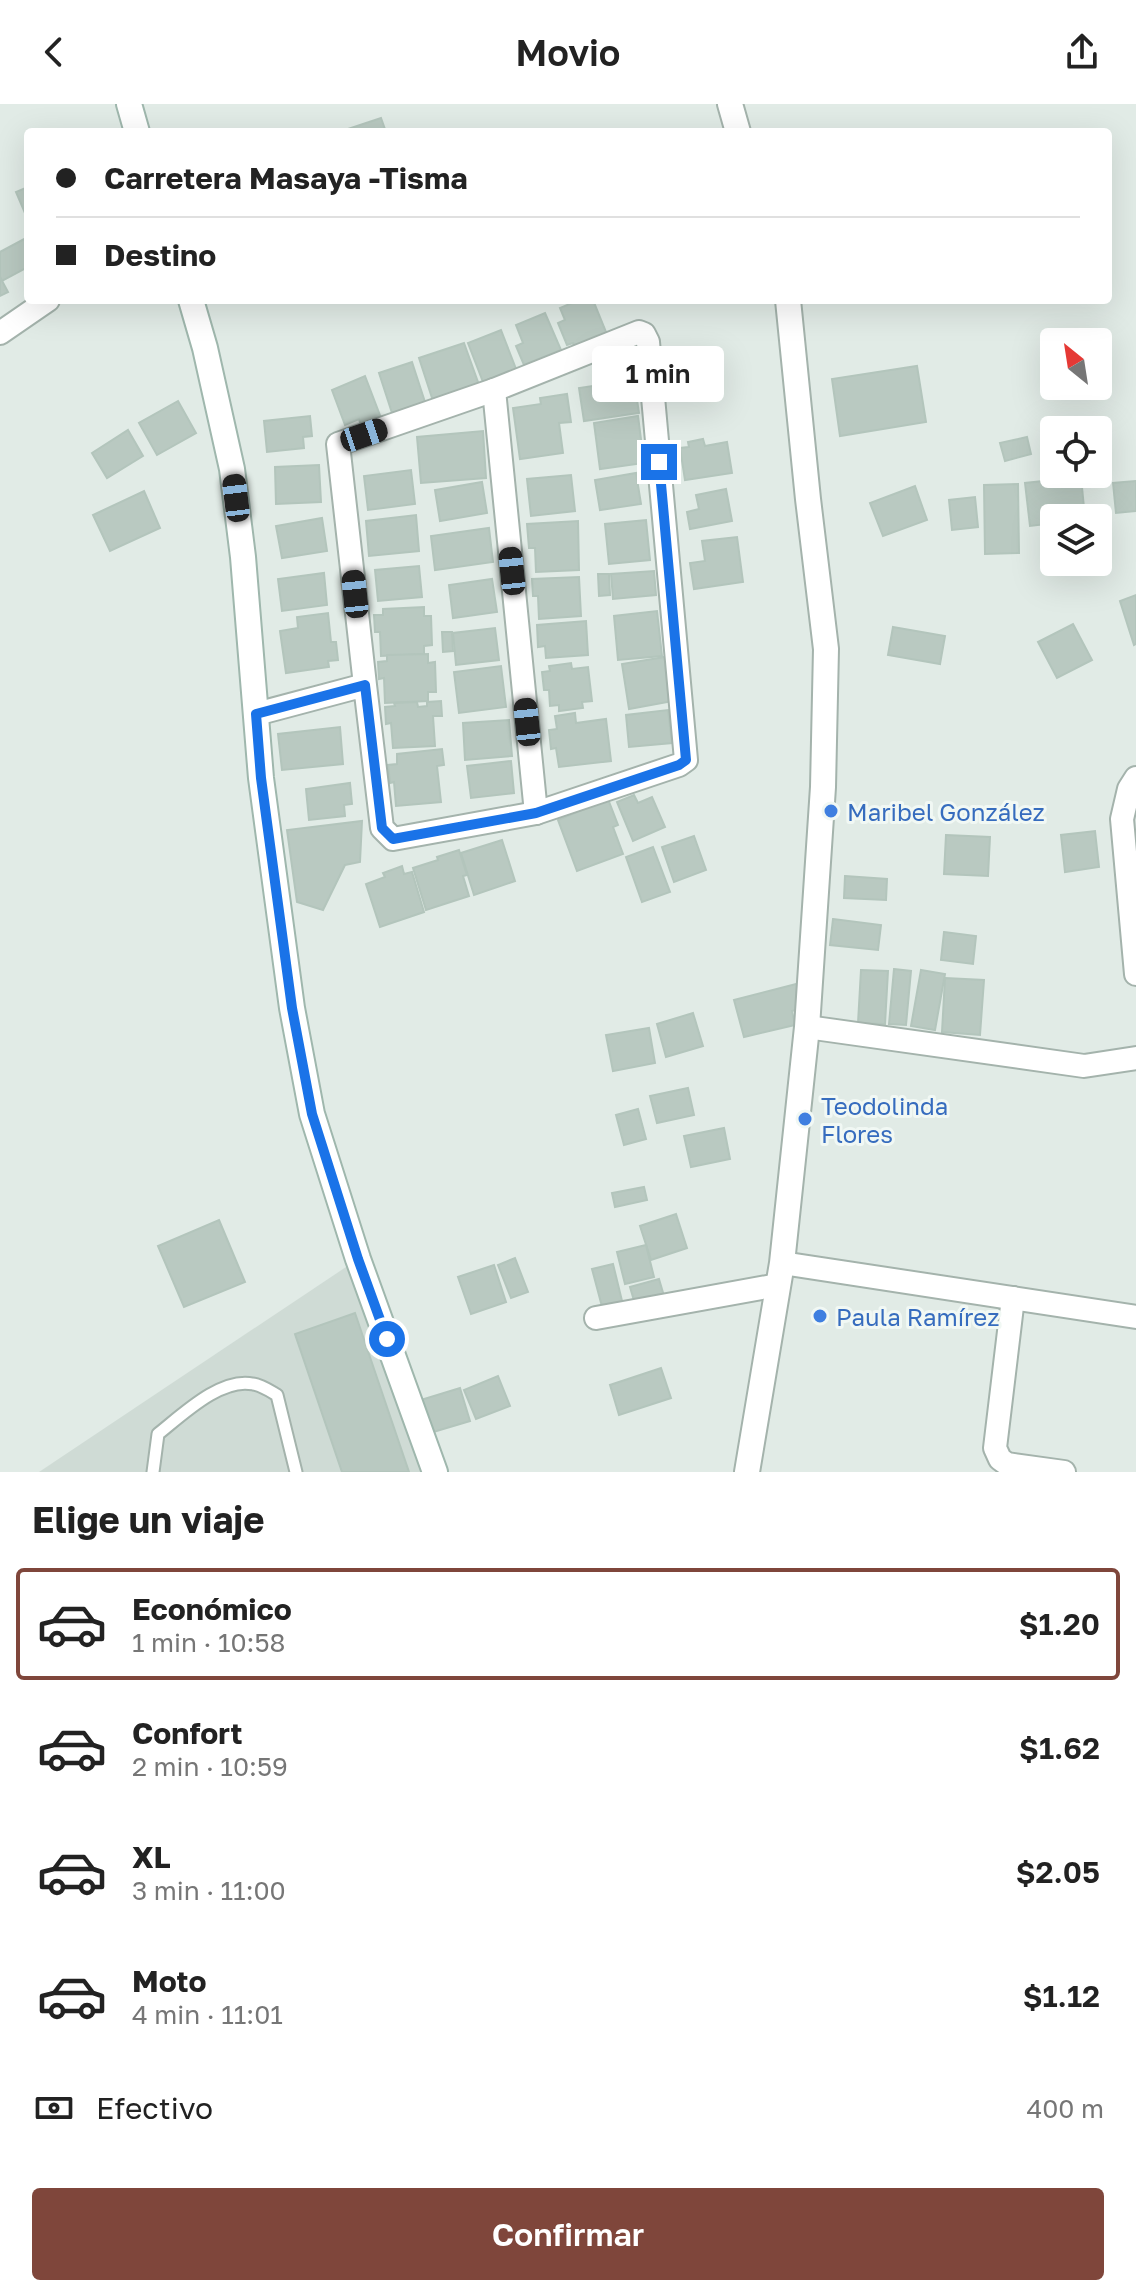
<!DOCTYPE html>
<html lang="es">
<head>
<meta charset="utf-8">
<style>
  body { margin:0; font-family:"Golos Text",sans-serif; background:#f2f2f2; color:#222; height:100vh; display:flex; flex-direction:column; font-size:30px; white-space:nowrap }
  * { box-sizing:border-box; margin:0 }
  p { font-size:26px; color:#767676 }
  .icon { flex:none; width:44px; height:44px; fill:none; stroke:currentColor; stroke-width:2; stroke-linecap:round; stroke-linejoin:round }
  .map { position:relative; height:1368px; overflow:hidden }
  .details { display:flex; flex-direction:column; background:#fff; flex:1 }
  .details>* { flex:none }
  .hud { position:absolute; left:24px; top:24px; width:1088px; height:176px; border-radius:8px; box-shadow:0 8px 32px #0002; display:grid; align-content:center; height:176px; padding:0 32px; background:#fff }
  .needle { width:52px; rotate:330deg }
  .buttons { position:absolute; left:1040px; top:224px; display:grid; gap:16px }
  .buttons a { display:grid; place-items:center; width:72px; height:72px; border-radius:8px; background:#fff; box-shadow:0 8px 32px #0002; font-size:40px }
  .end { position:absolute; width:36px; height:36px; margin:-18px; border:10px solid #1a73e8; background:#fff; box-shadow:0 0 0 4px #fff }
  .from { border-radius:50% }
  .bubble { position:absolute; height:56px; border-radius:8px; background:#fff; box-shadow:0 8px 32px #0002; font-size:26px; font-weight:600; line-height:56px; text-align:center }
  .car { position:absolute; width:24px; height:48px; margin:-24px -12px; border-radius:10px; box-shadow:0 0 6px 2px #0007; background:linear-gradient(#222 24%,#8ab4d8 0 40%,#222 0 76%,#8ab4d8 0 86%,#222 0) }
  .hud b { display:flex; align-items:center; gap:28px; height:76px; font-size:30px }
  .hud b+b { border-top:2px solid #e0e0e0 }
  .hud i { width:20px; height:20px; background:#222 }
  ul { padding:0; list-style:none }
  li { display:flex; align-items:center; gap:24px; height:112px; margin:0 16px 12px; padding:0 16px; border:4px solid transparent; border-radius:8px }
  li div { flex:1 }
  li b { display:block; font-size:30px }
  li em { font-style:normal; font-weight:600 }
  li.on { border-color:#7f463b }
  li>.icon { width:72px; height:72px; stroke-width:1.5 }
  h2 { padding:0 32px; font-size:36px; line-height:96px }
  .pay { display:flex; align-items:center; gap:20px; height:88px; padding:0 32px; font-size:30px }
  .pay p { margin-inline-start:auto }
  .button { display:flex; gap:16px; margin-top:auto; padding:16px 32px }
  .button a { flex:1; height:92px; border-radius:8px; background:#7f463b; color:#fff; font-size:32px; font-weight:600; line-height:92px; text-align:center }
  header { display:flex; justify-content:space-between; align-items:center; height:104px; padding:0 32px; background:#fff; font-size:36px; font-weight:600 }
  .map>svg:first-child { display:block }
  .built { fill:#cfdbd5 }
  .building { fill:#b9c9c1; stroke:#b3c5bc; stroke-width:2 }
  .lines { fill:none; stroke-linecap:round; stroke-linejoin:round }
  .service-casing { stroke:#a4b3ac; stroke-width:15 }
  .minor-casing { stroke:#a4b3ac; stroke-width:26 }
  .tertiary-casing { stroke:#a4b3ac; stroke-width:28 }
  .secondary-casing { stroke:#9fb7ad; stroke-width:28 }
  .service { stroke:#fff; stroke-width:11 }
  .minor { stroke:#fff; stroke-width:22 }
  .tertiary { stroke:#fff; stroke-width:24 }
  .secondary { stroke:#fff; stroke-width:24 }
  .route { stroke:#1a73e8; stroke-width:10 }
  .shop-dot { fill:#3f7fe0; stroke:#f1f8f4; stroke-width:3 }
  .labels { text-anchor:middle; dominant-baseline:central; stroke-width:6; stroke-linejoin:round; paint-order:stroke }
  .shop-label { font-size:24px; fill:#366cbe; stroke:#f1f8f4; text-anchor:start }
</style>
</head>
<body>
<header><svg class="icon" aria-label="back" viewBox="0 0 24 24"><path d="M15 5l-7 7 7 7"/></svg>Movio<svg class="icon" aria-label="share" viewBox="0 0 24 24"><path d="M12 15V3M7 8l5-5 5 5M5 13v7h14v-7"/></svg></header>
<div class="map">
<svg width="1136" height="1368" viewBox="0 0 1136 1368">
  <rect width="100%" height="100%" fill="#e1ebe6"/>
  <polygon class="built" points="358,1155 435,1368 39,1368"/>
  <g class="building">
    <polygon points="381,14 386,28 339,28"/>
    <polygon points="28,83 28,116 16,88"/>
    <polygon points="28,133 28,163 2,177 0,173 0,148"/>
    <polygon points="0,173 8,188 0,192"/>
    <polygon points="579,196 593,196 608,233 576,246 573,239 567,241 558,219 565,216 560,204"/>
    <polygon points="545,209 561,246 524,261 516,242 523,239 516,221"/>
    <polygon points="501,226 516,265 483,278 468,239"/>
    <polygon points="464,239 479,281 433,297 419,254"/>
    <polygon points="412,258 425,298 392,309 379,269"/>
    <polygon points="917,262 926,318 840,332 832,275"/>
    <polygon points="365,272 381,314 361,322 359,315 345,321 332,286"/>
    <polygon points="634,276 639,309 584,317 579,284"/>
    <polygon points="567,290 571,318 559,319 563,349 520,355 513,304 541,300 540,294"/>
    <polygon points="178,297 196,329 157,351 139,319"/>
    <polygon points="310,312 312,332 303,333 304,344 267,348 264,317"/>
    <polygon points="638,312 644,359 600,365 594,319"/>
    <polygon points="128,326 143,352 107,374 92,349"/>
    <polygon points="483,327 486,374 421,379 417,333"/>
    <polygon points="1027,333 1031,350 1005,357 1000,339"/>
    <polygon points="703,335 705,342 727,338 732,369 685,376 680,344 689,343 688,338"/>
    <polygon points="1054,344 1054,370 1080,370 1081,374 1045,377 1042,345"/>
    <polygon points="319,361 321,398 276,400 275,363"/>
    <polygon points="411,366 415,400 368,406 364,372"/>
    <polygon points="636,369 641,400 600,406 595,376"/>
    <polygon points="571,371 575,407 531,412 527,375"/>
    <polygon points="1081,373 1085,414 1054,414 1054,419 1030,422 1025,379"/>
    <polygon points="1136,377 1136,407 1116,409 1113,379"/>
    <polygon points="482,378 487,409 440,417 435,386"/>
    <polygon points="1018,380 1019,449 985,450 984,381"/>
    <polygon points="915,382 927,416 883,432 870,399"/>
    <polygon points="726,385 732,417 690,425 687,408 699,405 696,391"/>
    <polygon points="144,387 160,424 110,447 93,411"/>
    <polygon points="975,393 978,423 952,426 949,396"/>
    <polygon points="416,411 419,447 369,452 366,417"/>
    <polygon points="322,414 327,447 282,454 276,422"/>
    <polygon points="646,416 650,456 609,460 605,420"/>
    <polygon points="578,417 579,466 536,468 535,444 529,444 527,420"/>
    <polygon points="489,424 493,458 435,466 431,432"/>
    <polygon points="737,433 743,478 694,485 690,459 705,457 702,437"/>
    <polygon points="419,462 422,493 378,497 375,466"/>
    <polygon points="654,467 656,491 613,495 611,470"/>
    <polygon points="324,469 327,501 282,507 278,475"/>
    <polygon points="598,470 609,470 610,491 599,492"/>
    <polygon points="579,473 581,512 539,515 538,492 533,492 532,475"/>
    <polygon points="492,475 497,508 453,514 449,481"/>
    <polygon points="1136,491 1136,540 1134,541 1120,497"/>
    <polygon points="424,503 424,512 431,512 432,541 424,542 424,550 381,552 380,528 375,528 374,511 383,511 383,505"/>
    <polygon points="657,507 662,552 618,556 614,512"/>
    <polygon points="328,509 331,538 336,538 338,556 328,557 329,563 286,569 280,527 298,524 297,513"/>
    <polygon points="586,517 588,551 546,554 545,542 538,543 537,521"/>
    <polygon points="1073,520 1092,556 1057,574 1038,538"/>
    <polygon points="893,523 945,532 940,560 888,551"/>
    <polygon points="495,524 499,556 456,561 453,529"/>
    <polygon points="442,528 452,528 453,547 443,548"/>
    <polygon points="428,550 428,559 435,558 436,588 428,588 428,597 385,599 384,574 379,575 378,558 387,557 387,551"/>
    <polygon points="665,553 673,597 629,605 622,560"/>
    <polygon points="571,559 572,565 588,563 592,597 582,598 583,604 559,607 559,601 550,602 549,586 544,586 542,568 550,567 549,562"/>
    <polygon points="501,562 506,603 459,609 454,568"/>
    <polygon points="441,597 442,612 433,612 435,642 393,644 391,619 386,620 385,603 395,602 394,599 417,598 418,603 427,602 427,598"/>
    <polygon points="668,606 672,639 629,643 626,611"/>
    <polygon points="575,609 576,619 606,615 611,657 559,663 556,644 551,645 549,626 557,625 555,612"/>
    <polygon points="509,616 512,652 465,656 463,619"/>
    <polygon points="340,623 343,660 282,666 278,630"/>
    <polygon points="442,645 444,661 437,662 441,698 396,702 394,678 390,679 388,661 397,660 397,650"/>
    <polygon points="511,657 514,689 471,694 467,662"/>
    <polygon points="350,679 352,700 344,701 345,712 309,716 306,685"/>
    <polygon points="634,691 638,699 652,693 665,723 633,737 617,698"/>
    <polygon points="608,695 618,721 613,723 623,750 577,767 558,716"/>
    <polygon points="362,717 360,758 345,761 323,806 297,798 287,726"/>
    <polygon points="1095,727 1099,763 1065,768 1061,731"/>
    <polygon points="946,731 990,733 988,772 944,770"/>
    <polygon points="694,732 706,766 674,778 662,743"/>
    <polygon points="502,736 515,777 474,791 461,749"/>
    <polygon points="653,743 670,788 642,798 626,753"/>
    <polygon points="459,746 467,771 463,772 469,792 426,806 413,764 438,756 437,753"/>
    <polygon points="402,762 404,770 412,768 424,808 380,823 366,780 385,773 383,769"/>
    <polygon points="845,772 887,775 886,796 844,794"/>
    <polygon points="833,815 881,821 878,846 830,841"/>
    <polygon points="944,828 976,832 973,860 941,856"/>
    <polygon points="894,865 911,867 906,921 889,920"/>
    <polygon points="861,866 888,867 885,920 858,919"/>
    <polygon points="921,866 945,870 935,926 911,922"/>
    <polygon points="945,874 984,876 980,931 942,928"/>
    <polygon points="800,879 806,903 792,907 795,921 744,933 734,896"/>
    <polygon points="693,909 703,942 666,953 657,920"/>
    <polygon points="649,924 655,959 613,967 606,931"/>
    <polygon points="688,984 694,1011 657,1019 650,992"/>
    <polygon points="638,1005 646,1035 624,1041 616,1011"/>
    <polygon points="724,1024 730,1055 691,1063 684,1032"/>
    <polygon points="644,1083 647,1096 615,1103 612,1089"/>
    <polygon points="676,1110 687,1144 651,1156 640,1122"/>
    <polygon points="219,1116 245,1178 184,1203 158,1142"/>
    <polygon points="646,1141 654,1173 625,1180 617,1148"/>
    <polygon points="515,1154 528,1188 511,1194 498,1161"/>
    <polygon points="613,1160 624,1205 604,1210 592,1165"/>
    <polygon points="494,1161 506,1198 471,1210 458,1173"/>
    <polygon points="659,1175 664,1192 635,1200 630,1183"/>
    <polygon points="355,1209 409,1368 342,1368 295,1230"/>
    <polygon points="661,1264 671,1294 619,1311 610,1281"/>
    <polygon points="498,1272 510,1302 476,1315 464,1286"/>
    <polygon points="460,1284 470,1317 430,1329 421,1296"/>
  </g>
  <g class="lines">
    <defs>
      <path id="service" d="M153,1368L158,1330C182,1311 221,1273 253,1280C261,1281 270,1287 277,1291L296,1368"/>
      <g id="minor">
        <polyline points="0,229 48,196"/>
        <polyline points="494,286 536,709"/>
        <polyline points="256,610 365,581 382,724 393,735 536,709 679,661 686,656 648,238 644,230 639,228 494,286 338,340 365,581"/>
        <polyline points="1136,674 1129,685 1122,715 1136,870"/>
        <polyline points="807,923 1084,962 1136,954"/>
        <polyline points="782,1159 1136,1213"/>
        <polyline points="1013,1194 995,1344 1000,1355 1007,1360 1064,1368"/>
        <polyline points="596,1214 778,1181"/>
      </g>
      <g id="tertiary">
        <polyline points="730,0 738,28"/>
        <polyline points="747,1368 782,1159 807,923 823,683 826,545 808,395 788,196"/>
      </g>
      <g id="secondary">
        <polyline points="129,0 137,28"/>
        <polyline points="191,196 205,244 232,365 243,453 261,674 292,904 312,1010 358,1155 435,1368"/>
      </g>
    </defs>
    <use href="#service" class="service-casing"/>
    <use href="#minor" class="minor-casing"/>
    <use href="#tertiary" class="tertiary-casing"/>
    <use href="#secondary" class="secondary-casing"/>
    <use href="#service" class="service"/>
    <use href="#minor" class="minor"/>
    <use href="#tertiary" class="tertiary"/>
    <use href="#secondary" class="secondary"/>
  </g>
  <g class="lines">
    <polyline class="route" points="387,1235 358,1155 312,1010 292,904 261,674 256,610 365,581 382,724 393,735 536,709 679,661 686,656 659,358"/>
  </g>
  <g class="shop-dot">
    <circle cx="831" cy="707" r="8"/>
    <circle cx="805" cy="1015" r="8"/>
    <circle cx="820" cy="1212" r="8"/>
  </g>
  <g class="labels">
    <g class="shop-label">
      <text x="847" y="707">Maribel González</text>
      <text x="821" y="1001">Teodolinda<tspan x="821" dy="28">Flores</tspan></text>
      <text x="836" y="1212">Paula Ramírez</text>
    </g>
  </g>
</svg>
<div class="buttons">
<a><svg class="needle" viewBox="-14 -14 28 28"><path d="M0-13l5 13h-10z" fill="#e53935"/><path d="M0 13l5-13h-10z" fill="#767676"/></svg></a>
<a><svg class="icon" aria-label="locate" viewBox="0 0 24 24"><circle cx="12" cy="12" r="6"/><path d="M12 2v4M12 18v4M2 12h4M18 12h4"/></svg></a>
<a><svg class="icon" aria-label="layers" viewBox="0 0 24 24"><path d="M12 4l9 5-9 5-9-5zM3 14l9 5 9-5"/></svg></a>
</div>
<i class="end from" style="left:387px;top:1235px"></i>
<i class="end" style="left:659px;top:358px"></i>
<div class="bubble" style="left:592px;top:242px;width:132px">1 min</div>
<i class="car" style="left:364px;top:331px;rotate:71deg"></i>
<i class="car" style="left:236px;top:394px;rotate:353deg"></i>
<i class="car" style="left:512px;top:467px;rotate:354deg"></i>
<i class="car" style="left:355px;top:490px;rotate:354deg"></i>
<i class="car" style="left:527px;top:618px;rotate:354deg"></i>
<div class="hud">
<b><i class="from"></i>Carretera Masaya -Tisma</b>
<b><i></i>Destino</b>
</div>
</div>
<section class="details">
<h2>Elige un viaje</h2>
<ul>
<li class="on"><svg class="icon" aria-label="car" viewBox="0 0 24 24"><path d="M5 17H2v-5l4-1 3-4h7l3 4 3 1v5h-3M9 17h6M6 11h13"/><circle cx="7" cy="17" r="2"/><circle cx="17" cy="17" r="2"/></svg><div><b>Económico</b><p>1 min · 10:58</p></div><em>$1.20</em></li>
<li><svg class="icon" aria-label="car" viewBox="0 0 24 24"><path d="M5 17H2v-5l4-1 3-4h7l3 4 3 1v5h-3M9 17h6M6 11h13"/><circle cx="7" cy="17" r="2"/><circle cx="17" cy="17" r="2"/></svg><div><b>Confort</b><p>2 min · 10:59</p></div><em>$1.62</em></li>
<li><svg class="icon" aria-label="car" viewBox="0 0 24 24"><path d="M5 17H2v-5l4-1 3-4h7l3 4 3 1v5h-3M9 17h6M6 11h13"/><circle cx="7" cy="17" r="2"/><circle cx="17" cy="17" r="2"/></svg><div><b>XL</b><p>3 min · 11:00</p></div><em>$2.05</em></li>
<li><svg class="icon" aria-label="car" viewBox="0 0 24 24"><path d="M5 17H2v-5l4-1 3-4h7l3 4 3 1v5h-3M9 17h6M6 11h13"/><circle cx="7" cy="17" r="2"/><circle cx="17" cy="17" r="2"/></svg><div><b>Moto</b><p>4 min · 11:01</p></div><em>$1.12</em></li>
</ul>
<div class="pay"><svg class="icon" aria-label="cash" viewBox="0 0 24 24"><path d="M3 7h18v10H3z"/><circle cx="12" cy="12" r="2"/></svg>Efectivo<p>400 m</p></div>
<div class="button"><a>Confirmar</a></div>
</section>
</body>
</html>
